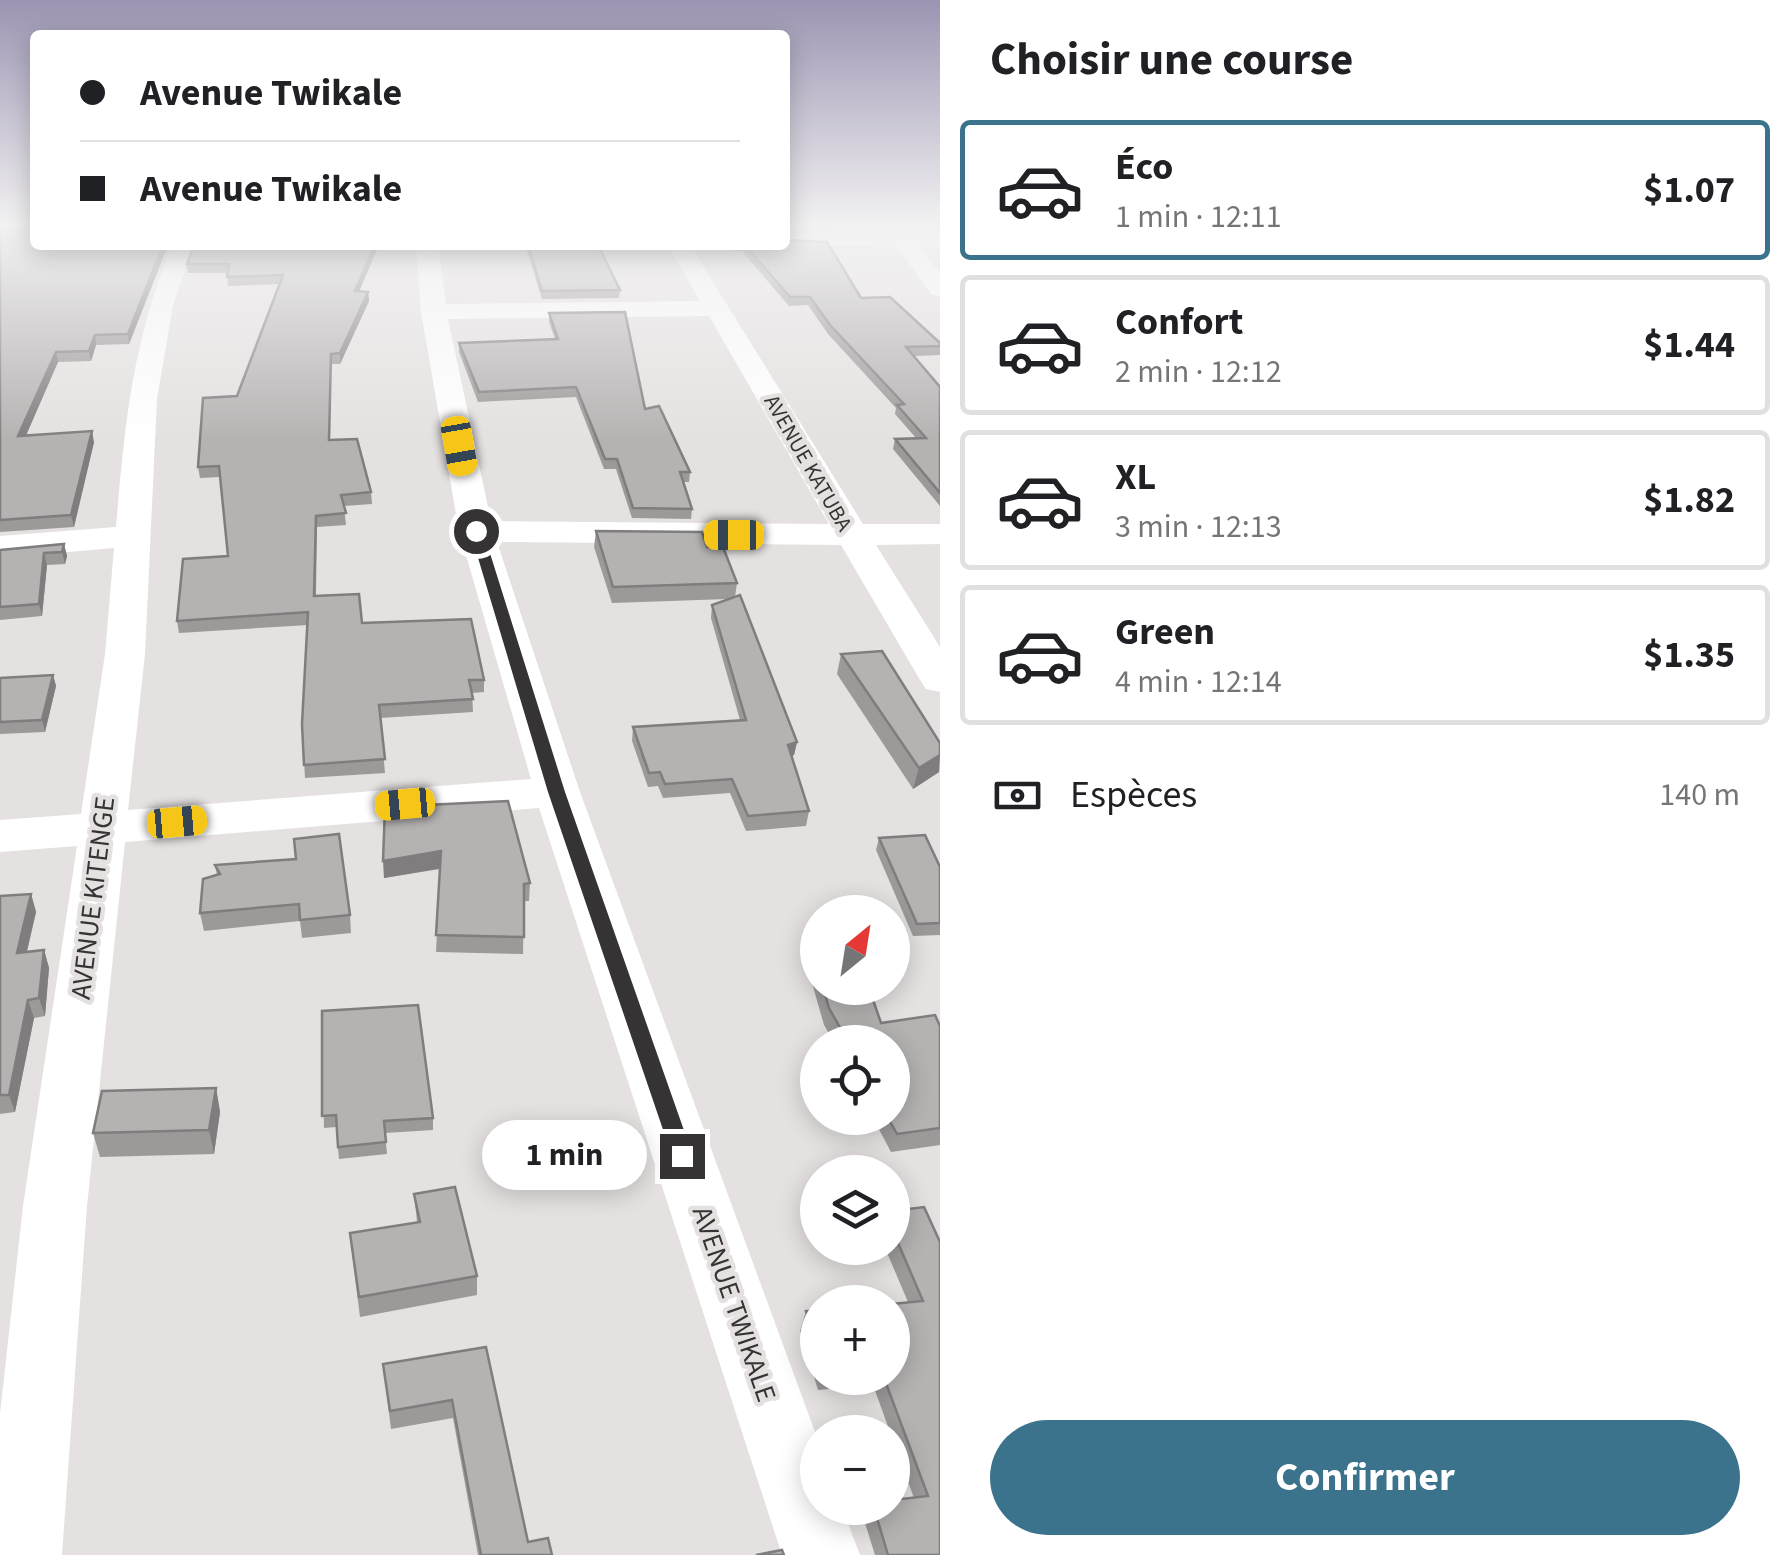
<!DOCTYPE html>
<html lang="fr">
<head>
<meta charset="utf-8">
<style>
  body { margin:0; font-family:"Source Sans 3",sans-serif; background:#f2f2f2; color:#202124; height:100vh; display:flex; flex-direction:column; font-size:38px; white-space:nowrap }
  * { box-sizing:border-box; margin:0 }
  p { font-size:32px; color:#757577 }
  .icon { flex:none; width:55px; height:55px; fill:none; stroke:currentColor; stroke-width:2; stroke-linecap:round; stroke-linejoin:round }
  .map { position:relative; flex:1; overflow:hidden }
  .drawer { display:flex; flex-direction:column; background:#fff; width:850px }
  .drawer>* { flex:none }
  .top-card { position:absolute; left:30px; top:30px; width:760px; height:220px; border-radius:10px; box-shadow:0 5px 25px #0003; display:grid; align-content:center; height:220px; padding:0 50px; background:#fff }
  .needle { width:65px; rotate:30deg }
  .controls { position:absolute; left:800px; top:895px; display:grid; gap:20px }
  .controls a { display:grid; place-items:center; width:110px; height:110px; border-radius:50%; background:#fff; box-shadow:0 5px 25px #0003; font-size:50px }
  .end { position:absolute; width:45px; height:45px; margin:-22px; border:12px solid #353333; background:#fff; box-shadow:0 0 0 5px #fff }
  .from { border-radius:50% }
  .bubble { position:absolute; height:70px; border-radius:35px; background:#fff; box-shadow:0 5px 25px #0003; font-size:32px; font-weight:700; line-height:70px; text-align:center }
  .car { position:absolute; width:30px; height:60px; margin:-30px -15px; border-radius:12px; box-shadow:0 0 8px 2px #0007; background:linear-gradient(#f5c518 24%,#345 0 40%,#f5c518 0 76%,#345 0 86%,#f5c518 0) }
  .top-card b { display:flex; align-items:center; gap:35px; height:95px; font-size:38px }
  .top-card b+b { border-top:2px solid #e0e0e0 }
  .top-card i { width:25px; height:25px; background:#202124 }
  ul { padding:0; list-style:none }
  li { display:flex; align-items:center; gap:30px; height:140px; margin:0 20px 15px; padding:0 30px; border:5px solid #e0e0e0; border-radius:10px }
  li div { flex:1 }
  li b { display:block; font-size:38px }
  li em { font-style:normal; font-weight:700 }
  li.active { border-color:#3b738d }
  li>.icon { width:90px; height:90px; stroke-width:1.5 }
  h2 { padding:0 50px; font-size:45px; line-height:120px }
  .pay { display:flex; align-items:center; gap:25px; height:110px; padding:0 50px; font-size:38px }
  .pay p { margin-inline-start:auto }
  .action { display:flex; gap:20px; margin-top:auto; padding:20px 50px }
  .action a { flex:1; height:115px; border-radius:60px; background:#3b738d; color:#fff; font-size:40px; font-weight:700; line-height:115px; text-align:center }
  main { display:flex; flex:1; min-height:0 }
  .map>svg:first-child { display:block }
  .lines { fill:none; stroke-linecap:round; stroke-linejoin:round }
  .minor { fill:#fff; fill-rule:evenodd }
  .wall { fill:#9c9999 }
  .shaded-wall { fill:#7f7d7d }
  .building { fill:#b5b2b2; stroke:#7f7d7d; stroke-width:2.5 }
  .route { fill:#353333 }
  .labels { text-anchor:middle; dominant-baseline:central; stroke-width:9; stroke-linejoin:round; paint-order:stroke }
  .far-street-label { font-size:22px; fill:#353333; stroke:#e5e1e1 }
  .street-label { font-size:28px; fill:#353333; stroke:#e5e1e1 }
</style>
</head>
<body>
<main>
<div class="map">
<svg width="940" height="1555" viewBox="0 0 940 1555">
  <rect width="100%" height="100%" fill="#e5e1e1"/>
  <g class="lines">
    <g class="minor">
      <rect x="0" y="224" width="35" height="10"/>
      <polygon points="880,224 902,224 909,233 940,233 940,247 920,247 940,273 940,296 931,294 897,247 778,245 785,245 785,233 887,233"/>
      <path d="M172,245H194L173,305L157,399L145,654L128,810L531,779L459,531L421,312L416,245H438L446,304L700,301L668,245H690L863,524H940V544L876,545L940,647V692L926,689L920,680L841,545L497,542L580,792L818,1440V1508H842L860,1555H782L539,808L125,842L87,1206L62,1555H0V1414L23,1206L77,846L0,852V820L81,814L105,654L114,548L0,558V536L116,527C125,422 132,344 172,245ZM709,316L829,524L491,521L448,319Z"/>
    </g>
  </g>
  <g class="wall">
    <polygon points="785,224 835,224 834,229 785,229"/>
    <polygon points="0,228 35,245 168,245 129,344 96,345 91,361 58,362 26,435 94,442 74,527 0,532"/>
    <polygon points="194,245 379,245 359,291 368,292 369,301 340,364 331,364 330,440 371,492 372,504 344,506 346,525 317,527 316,596 362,623 484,680 484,692 472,693 473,712 380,718 385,773 305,778 302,724 308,625 179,633 177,621 228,556 220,477 200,478 198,467 237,396 280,284 228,286 227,273 188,273 187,264"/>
    <polygon points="525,245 598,245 620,290 619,298 542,299"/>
    <polygon points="733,245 785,245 861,298 940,343 940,355 913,356 940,387 940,506 893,449 895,439 916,438 895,414 896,408 828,334 808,305 789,306 742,251 735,251"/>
    <polygon points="549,313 645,409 690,472 689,482 684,482 692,509 691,519 632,518 616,469 604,469 576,397 478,402 459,352 459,343 555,339 549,322"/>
    <polygon points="596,531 707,547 737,583 735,597 797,742 794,755 791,757 809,811 806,826 746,831 730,793 663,798 658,786 648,787 632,741 633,727 740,720 711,618 712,605 728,599 612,603 594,547"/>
    <polygon points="64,544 67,556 65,564 47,565 42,616 0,620 0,550"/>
    <polygon points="841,654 940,743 939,772 913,789 837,674"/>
    <polygon points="53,675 56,686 45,732 0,734 0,678"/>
    <polygon points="385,807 530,883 529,901 524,901 523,954 436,952 440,869 384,878"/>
    <polygon points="879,838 940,867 940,935 913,936 876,850"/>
    <polygon points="215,865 350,915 351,933 302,938 300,921 204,931 200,913 217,875"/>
    <polygon points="31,894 36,912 27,952 44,950 49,968 45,1016 34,1018 15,1112 0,1114 0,896"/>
    <polygon points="808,938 818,938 818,988 869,988 881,1023 940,1026 940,1145 891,1152 873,1118 892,1118 892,1042 834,1042 824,1025 804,955"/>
    <polygon points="322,1011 433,1118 433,1130 385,1133 387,1154 339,1159 336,1127 324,1128"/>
    <polygon points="216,1088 220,1112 214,1154 100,1157 93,1133"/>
    <polygon points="414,1194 477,1276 477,1295 360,1317 352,1253 417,1222"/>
    <polygon points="924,1207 940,1555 875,1555 864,1520 869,1508 892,1508 914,1498 892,1439 892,1432 890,1432 873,1385 818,1390 800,1331 806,1311 818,1310 818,1378 892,1378 908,1302 885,1248 892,1248 892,1211"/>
    <polygon points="486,1347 528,1542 552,1555 478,1555 453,1418 391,1429 383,1364"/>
  </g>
  <g class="shaded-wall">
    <polygon points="163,245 168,245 129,344 128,334"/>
    <polygon points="375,245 379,245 355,301 355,291"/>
    <polygon points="368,292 369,301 340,364 340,353"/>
    <polygon points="95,335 96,345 91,361 89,351"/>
    <polygon points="56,352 58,362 21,447 18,436"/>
    <polygon points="92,431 94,442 74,527 71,515"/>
    <polygon points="64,544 67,556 65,564 62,552"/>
    <polygon points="44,553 47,565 42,616 39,604"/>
    <polygon points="53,675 56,686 45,732 42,720"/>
    <polygon points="797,742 794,755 785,759 788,745"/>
    <polygon points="940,755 939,772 913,789 919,768"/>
    <polygon points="441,851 442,868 384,878 383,861"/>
    <polygon points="31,894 36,912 22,971 17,953"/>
    <polygon points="44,950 49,968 45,1016 39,998"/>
    <polygon points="28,1000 34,1018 15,1112 9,1095"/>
    <polygon points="216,1088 220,1112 214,1154 209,1130"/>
  </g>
  <g class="building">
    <polygon points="35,224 35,245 163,245 128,334 95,335 89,351 56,352 18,436 92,431 71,515 0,520 0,228 33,229"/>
    <polygon points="785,240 827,242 861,298 890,297 940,343 940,346 906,347 940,387 940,493 895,439 926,438 897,405 904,404 830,325 810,297 790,297 745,245 785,245"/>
    <polygon points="194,245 375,245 355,291 368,292 340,353 331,354 329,440 357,439 371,492 341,495 346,513 316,516 314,596 359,594 362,623 471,619 484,680 469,680 473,699 379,705 385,759 304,765 302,724 308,612 177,621 183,559 228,556 219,466 198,467 203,398 237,396 283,275 227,277 229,264 187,264"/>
    <polygon points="528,245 598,245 620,290 542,291"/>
    <polygon points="625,312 645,409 659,406 690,472 680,472 692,509 633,508 617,459 605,459 576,387 479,392 459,343 558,339 549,313"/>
    <polygon points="596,531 702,532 707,547 723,547 737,583 613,587"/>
    <polygon points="64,544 62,552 44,553 39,604 0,607 0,550"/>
    <polygon points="740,595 797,742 788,745 809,811 748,816 732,779 665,784 660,772 649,773 633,727 746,720 712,605"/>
    <polygon points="882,651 940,743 940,755 919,768 841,654"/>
    <polygon points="53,675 42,720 0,722 0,678"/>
    <polygon points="508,801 530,883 524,884 524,937 436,935 441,851 383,861 385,807"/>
    <polygon points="339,834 350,915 300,920 299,904 200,913 203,879 220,874 215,865 296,859 294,839"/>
    <polygon points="925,835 940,867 940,923 917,924 879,838"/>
    <polygon points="31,894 17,953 44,950 39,998 28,1000 9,1095 0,1095 0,896"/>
    <polygon points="808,938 818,938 818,969"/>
    <polygon points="823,988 869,988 881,1023 935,1015 940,1026 940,1128 897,1134 888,1118 892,1118 892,1042 848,1042 829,1008"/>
    <polygon points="418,1005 433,1118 384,1121 386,1142 338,1147 336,1115 322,1116 322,1011"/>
    <polygon points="216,1088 209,1130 93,1133 102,1091"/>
    <polygon points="455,1187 477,1276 359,1297 350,1233 420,1222 414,1194"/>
    <polygon points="924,1207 940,1242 940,1555 888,1555 874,1508 892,1508 892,1500 928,1496 884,1378 892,1378 892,1304 923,1301 892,1229 892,1211"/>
    <polygon points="818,1310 818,1348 806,1311"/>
    <polygon points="486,1347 528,1542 548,1538 552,1555 481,1555 452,1400 390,1411 383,1364"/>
    <polygon points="782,1550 784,1555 756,1555"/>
  </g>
  <linearGradient id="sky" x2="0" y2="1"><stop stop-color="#9b94b2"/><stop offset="0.51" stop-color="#f3f2f2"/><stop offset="1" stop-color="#f3f2f2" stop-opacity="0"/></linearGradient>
  <rect width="940" height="442" fill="url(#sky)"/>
  <polygon class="route" points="476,527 483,531 565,792 693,1156 682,1165 672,1156 548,792 470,531"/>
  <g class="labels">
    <g class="far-street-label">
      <text transform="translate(808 463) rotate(60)">AVENUE KATUBA</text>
    </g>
    <g class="street-label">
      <text transform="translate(93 898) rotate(-83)">AVENUE KITENGE</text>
      <text transform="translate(734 1304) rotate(71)">AVENUE TWIKALE</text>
    </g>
  </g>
</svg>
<div class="controls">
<a><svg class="needle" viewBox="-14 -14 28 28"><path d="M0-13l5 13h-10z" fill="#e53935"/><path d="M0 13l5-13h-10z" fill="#757577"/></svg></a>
<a><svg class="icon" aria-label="locate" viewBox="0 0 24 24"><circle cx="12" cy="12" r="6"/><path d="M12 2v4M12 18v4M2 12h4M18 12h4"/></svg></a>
<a><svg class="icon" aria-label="layers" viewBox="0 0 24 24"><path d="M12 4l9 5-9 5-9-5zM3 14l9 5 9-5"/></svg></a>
<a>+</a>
<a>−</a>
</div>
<i class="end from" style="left:476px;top:531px"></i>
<i class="end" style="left:682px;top:1156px"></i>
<div class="bubble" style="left:482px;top:1120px;width:165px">1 min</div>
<i class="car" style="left:459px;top:446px;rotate:170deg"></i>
<i class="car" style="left:734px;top:535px;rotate:270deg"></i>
<i class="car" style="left:405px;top:804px;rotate:265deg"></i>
<i class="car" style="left:177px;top:822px;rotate:85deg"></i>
<div class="top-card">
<b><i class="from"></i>Avenue Twikale</b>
<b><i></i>Avenue Twikale</b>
</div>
</div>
<section class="drawer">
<h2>Choisir une course</h2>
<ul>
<li class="active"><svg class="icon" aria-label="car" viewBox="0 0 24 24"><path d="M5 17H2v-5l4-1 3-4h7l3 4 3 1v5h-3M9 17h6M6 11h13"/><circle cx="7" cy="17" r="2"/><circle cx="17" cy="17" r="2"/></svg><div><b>Éco</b><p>1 min · 12:11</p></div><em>$1.07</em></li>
<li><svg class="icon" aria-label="car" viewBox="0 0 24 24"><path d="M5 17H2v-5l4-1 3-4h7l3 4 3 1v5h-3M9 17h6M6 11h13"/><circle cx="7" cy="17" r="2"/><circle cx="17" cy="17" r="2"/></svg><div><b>Confort</b><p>2 min · 12:12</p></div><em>$1.44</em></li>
<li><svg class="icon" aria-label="car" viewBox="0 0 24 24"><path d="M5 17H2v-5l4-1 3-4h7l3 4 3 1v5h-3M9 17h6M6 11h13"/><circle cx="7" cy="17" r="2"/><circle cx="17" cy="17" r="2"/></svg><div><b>XL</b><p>3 min · 12:13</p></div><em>$1.82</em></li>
<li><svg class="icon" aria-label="car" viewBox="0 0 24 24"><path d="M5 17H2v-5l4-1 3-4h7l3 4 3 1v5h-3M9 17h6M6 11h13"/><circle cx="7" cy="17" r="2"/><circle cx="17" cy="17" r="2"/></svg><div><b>Green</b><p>4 min · 12:14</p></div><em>$1.35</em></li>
</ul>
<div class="pay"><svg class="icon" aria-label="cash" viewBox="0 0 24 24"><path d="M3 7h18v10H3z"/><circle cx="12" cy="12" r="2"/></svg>Espèces<p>140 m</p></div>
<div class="action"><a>Confirmer</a></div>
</section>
</main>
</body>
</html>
